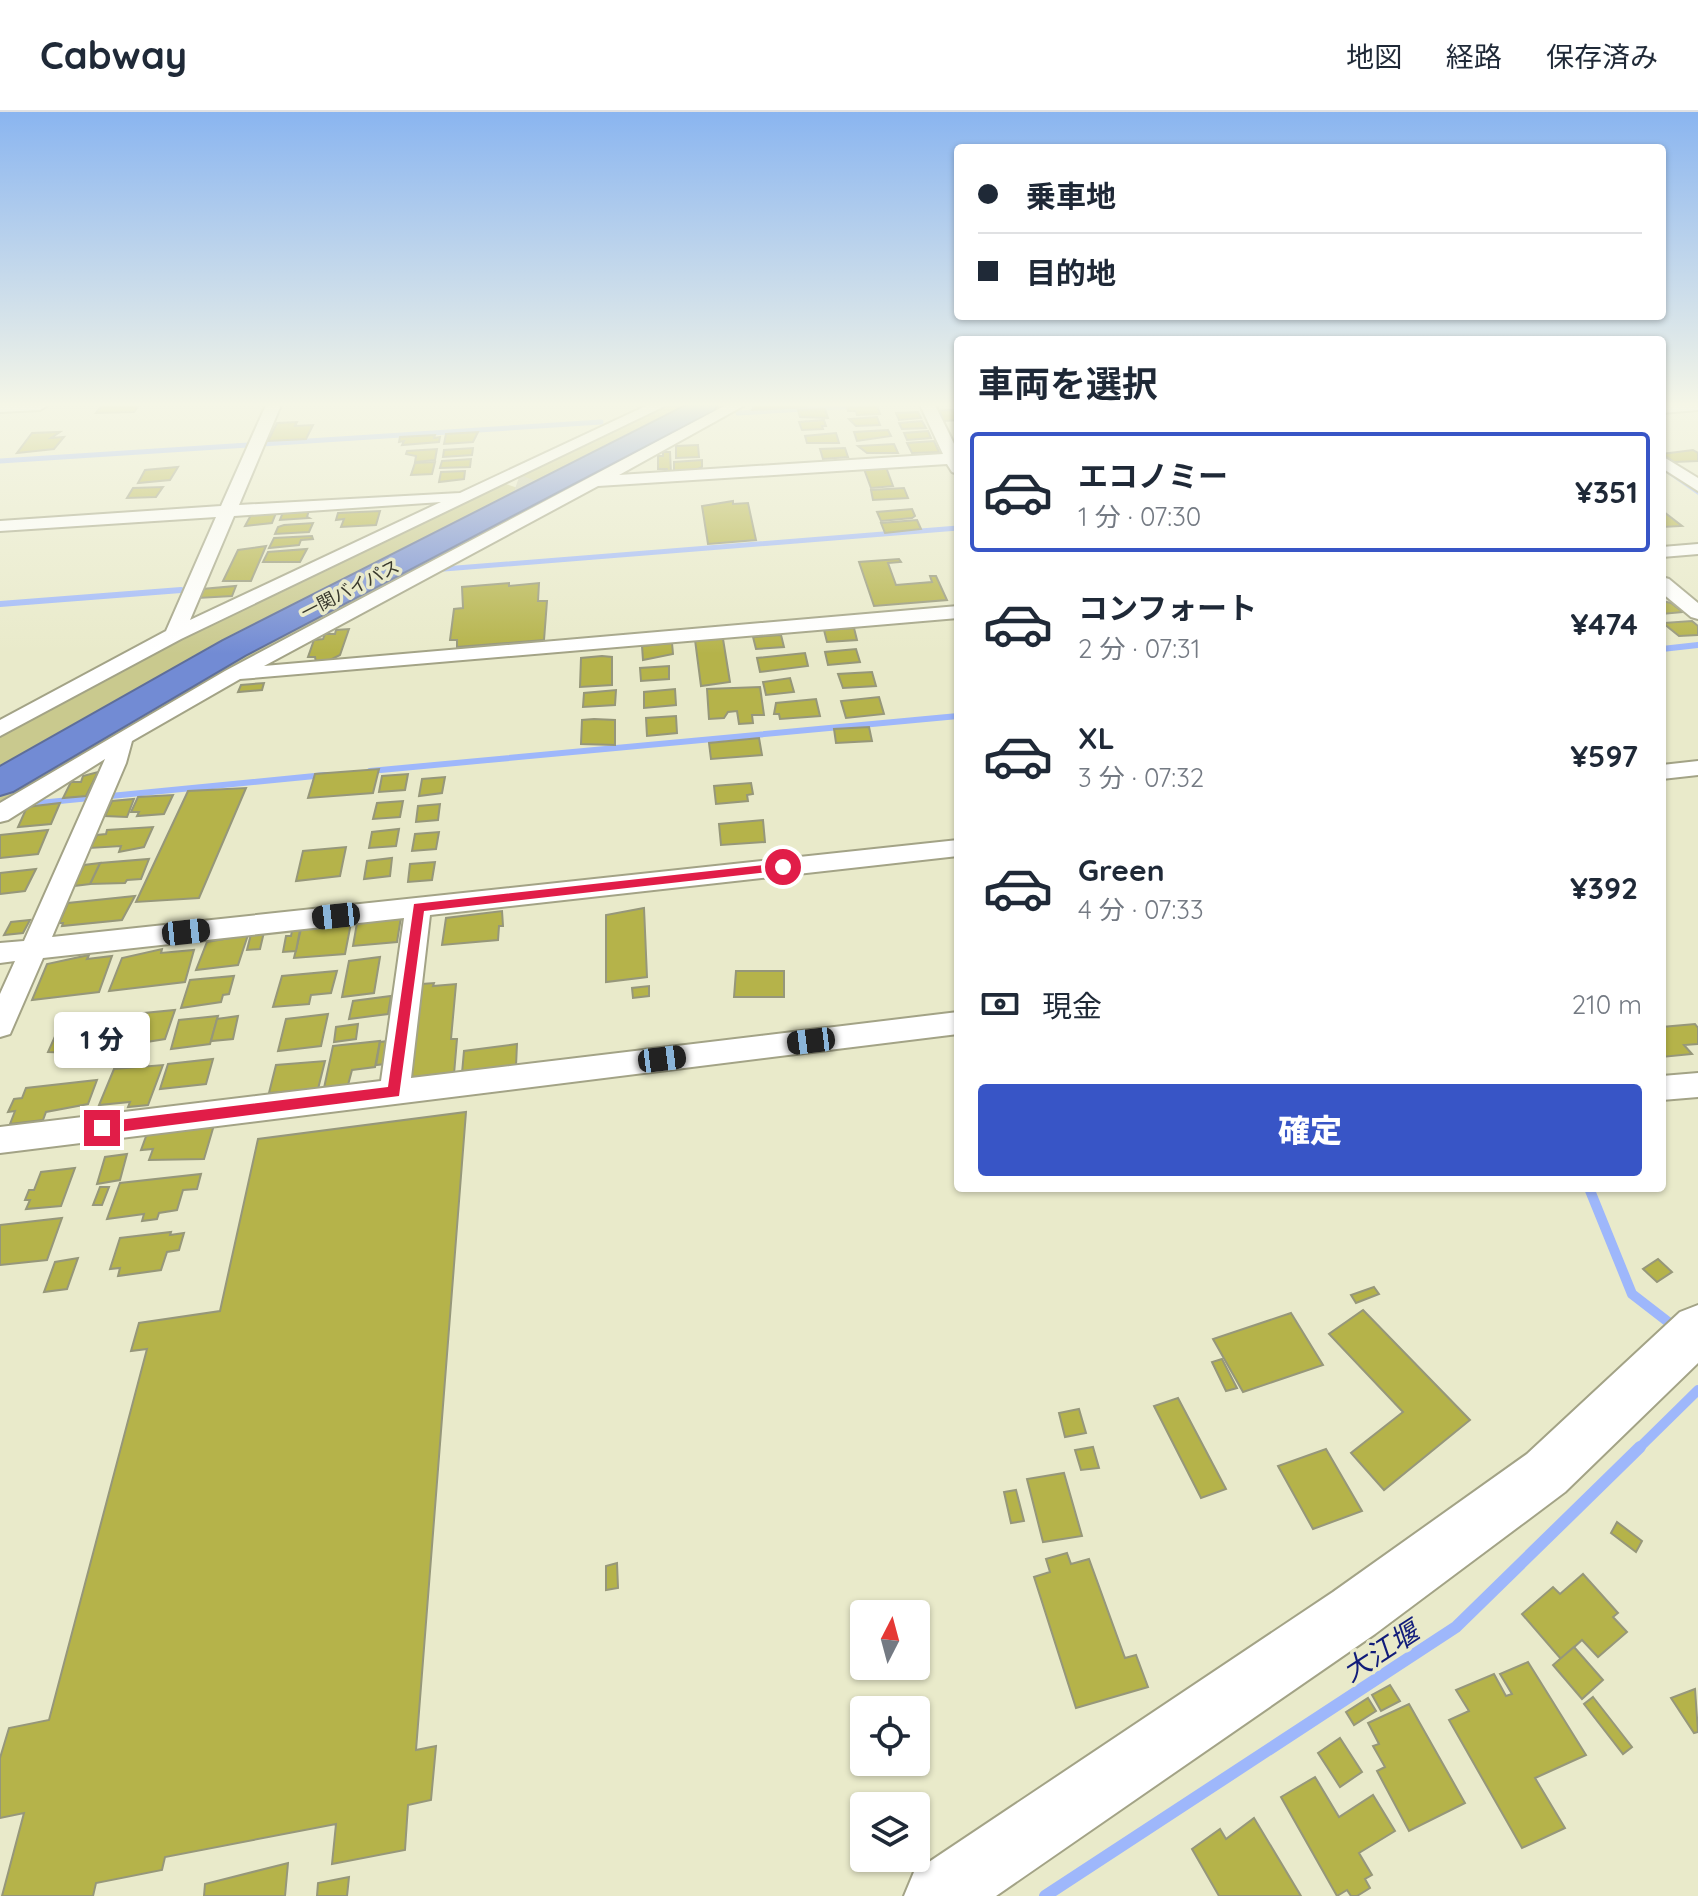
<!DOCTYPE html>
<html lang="ja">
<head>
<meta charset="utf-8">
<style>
  body { margin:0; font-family:Quicksand,"Noto Sans JP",sans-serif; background:#f6f6f7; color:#1f2937; height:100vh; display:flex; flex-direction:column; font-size:30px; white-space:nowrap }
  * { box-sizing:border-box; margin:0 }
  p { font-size:26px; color:#747a83 }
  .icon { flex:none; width:44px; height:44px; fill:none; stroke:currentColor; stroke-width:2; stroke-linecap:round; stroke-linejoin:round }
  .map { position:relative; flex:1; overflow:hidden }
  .drawer { position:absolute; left:954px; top:224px; width:712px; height:856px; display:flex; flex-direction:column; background:#fff; border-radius:8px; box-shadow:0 2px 6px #0004 }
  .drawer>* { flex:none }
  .hud { position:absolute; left:954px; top:32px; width:712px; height:176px; border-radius:8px; box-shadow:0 2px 6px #0004; display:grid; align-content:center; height:176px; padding:0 24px; background:#fff }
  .needle { width:52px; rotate:6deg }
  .controls { position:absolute; left:850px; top:1488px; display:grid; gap:16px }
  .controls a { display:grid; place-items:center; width:80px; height:80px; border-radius:8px; background:#fff; box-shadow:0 2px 6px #0004; font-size:40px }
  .end { position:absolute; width:36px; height:36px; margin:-18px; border:10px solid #e11d48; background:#fff; box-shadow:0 0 0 4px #fff }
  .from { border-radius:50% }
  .bubble { position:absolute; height:56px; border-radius:8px; background:#fff; box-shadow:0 2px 6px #0004; font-size:26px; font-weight:800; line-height:56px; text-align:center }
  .car { position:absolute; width:24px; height:48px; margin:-24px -12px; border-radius:10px; box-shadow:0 0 6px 2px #0007; background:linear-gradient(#222 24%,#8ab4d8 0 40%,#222 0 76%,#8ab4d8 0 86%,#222 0) }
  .hud b { display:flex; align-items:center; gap:28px; height:76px; font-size:30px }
  .hud b+b { border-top:2px solid #e0e1e3 }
  .hud i { width:20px; height:20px; background:#1f2937 }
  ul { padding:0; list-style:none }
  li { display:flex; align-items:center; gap:24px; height:120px; margin:0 16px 12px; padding:0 8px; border:4px solid transparent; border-radius:8px }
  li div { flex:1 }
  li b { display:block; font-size:30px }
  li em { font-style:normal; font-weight:800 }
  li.current { border-color:#3855c6 }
  li>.icon { width:72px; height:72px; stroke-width:1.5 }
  h2 { padding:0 24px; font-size:36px; line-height:96px }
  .pay { display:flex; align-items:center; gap:20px; height:88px; padding:0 24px; font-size:30px }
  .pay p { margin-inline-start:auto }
  .button { display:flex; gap:16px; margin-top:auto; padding:16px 24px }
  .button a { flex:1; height:92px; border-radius:8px; background:#3855c6; color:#fff; font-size:32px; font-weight:800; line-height:92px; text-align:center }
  header { display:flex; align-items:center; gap:48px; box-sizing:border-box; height:112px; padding:0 40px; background:#fff; border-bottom:2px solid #e0e1e3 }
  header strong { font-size:38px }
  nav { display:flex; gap:44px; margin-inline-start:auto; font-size:28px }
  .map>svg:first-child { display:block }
  .green { fill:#c9c98e }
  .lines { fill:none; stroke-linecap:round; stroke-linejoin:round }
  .stream-far3 { stroke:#9eb7fb; stroke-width:5 }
  .stream-far2 { stroke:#9eb7fb; stroke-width:6 }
  .stream-far1 { stroke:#9eb7fb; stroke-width:10 }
  .stream { stroke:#9eb7fb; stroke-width:12 }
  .building { fill:#b5b34a; stroke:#96977a; stroke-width:2 }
  .street-tunnel { stroke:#c6c7ab; stroke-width:17; stroke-dasharray:17 8; stroke-linecap:butt }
  .street-casing { stroke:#a3a386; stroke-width:4 }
  .secondary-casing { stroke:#a3a386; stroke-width:4 }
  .highway-casing { stroke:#5e6e9a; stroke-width:4 }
  .street { fill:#fff; fill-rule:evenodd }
  .secondary { fill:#fff; fill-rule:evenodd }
  .highway { fill:#728bd4; fill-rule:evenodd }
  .route { fill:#e11d48 }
  .labels { text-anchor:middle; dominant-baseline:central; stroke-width:7; stroke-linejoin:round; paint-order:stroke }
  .far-street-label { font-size:18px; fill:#39392d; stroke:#e9eaca }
  .near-water-label { font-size:28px; font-style:italic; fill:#111c7a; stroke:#e9eaca }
</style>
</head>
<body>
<header>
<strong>Cabway</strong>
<nav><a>地図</a><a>経路</a><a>保存済み</a></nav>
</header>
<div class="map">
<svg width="1698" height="1784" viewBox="0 0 1698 1784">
  <rect width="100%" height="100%" fill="#e9eaca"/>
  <g class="green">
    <polygon points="668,293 690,293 534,373 517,366"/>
    <polygon points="506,372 518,376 519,380 233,523 0,655 0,624 161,535 496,373"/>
    <polygon points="541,386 543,390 266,535 140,606 0,692 0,682 139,599"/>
  </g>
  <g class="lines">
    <g class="stream-far3">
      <polyline points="738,301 874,293"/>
      <polyline points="0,349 601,310"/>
      <polyline points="1662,355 1698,380"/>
      <polyline points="444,457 958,416"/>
    </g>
    <g class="stream-far2">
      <polyline points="0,492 181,478"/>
      <polyline points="1662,537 1698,533"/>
      <polyline points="370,659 958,604"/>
      <polyline points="39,691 325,663"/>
    </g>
    <g class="stream-far1">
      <polyline points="1589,1076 1632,1182 1676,1216"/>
      <polyline points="1638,1337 1698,1278"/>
    </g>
    <polyline class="stream" points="1045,1784 1456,1515 1640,1335"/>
  </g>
  <g class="building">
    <polygon points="102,293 139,293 134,300 96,301"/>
    <polygon points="755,293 807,293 807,295 752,298"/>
    <polygon points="877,293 880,302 857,303 856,299 848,299 847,295"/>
    <polygon points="825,297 828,306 800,305 798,298"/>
    <polygon points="958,297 958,308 944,309 936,299"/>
    <polygon points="918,300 921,306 899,308 896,301"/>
    <polygon points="877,305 880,313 856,314 849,307"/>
    <polygon points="824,308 826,314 822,314 823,317 802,318 799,310"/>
    <polygon points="922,309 926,316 902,317 899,311"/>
    <polygon points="297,310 295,314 313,313 306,327 268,329 277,311"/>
    <polygon points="888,318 891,324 857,329 854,320"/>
    <polygon points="928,319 931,326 907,328 904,321"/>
    <polygon points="60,320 51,326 64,325 54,337 17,341 32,321"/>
    <polygon points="478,320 473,330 444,332 446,322"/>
    <polygon points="836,321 839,331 807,331 805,324"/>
    <polygon points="435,323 434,326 440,325 439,330 402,333 404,329 399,330 400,325"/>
    <polygon points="934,329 939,340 912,341 907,331"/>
    <polygon points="894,332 898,341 867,341 858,334"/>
    <polygon points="698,333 699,345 676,346 676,334"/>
    <polygon points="473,336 472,343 443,345 444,338"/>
    <polygon points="845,336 848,345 823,347 820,337"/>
    <polygon points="437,337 435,348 415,350 416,344 406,342 407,339"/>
    <polygon points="1693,338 1698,341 1698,349 1674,350 1662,342"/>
    <polygon points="663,340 670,340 671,361 668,361 667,357 658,357 658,344 663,344"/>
    <polygon points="471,347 470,355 440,356 442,349"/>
    <polygon points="702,348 702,355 692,360 674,359 674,350"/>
    <polygon points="435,350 432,362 411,363 415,351"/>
    <polygon points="178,355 170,368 138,371 145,358"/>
    <polygon points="886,355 893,374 871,376 864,357"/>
    <polygon points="465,359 464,367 439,370 441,360"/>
    <polygon points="163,375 156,385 127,386 133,376"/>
    <polygon points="904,376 908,386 873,388 871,378"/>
    <polygon points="733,389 733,392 748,391 756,428 708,432 702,394"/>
    <polygon points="912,397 915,404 912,406 881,409 877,400"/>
    <polygon points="309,398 307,405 309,406 280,408 283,400"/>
    <polygon points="380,399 376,413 341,415 344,407 336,408 338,401"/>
    <polygon points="1662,400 1664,400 1682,414 1662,415"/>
    <polygon points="276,401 272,411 245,414 251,403"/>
    <polygon points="917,408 921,417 885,421 881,411"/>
    <polygon points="313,411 309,420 275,422 278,415 284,413"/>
    <polygon points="312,424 313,427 301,428 299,433 269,436 274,426"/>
    <polygon points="266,434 251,469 223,469 238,438"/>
    <polygon points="307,437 300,450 263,450 268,440"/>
    <polygon points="899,447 901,450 888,451 896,473 932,470 930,464 936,464 947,488 874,494 859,450"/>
    <polygon points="509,471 509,474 539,471 538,489 547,489 544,528 457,535 457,528 450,528 454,497 463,496 462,475"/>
    <polygon points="236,474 232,484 198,486 202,477"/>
    <polygon points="1662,489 1671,491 1683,500 1662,502"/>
    <polygon points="1692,509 1698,514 1698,523 1679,524 1663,511"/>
    <polygon points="854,516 857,528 827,530 824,518"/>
    <polygon points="349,517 340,543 328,549 316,550 315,545 308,545 314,528 323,527 325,522 335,522 336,518"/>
    <polygon points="781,523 784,535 756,537 753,525"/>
    <polygon points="713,526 723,527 730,570 701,574 695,528"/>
    <polygon points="672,531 673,542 643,548 642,534"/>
    <polygon points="856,537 860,550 828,553 825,540"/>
    <polygon points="805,541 808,554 760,560 757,546"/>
    <polygon points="602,544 612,545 612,573 580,575 581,546"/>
    <polygon points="669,554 669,567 641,569 640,556"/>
    <polygon points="872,560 876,574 843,576 838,562"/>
    <polygon points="790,566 794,580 766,583 763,570"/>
    <polygon points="264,571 262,578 238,580 241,573"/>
    <polygon points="760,575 764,603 752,603 753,611 739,612 737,599 728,600 724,606 709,607 707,577"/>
    <polygon points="675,577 676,593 644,596 644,580"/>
    <polygon points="616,578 615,593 583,595 584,581"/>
    <polygon points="879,585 884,602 846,606 841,589"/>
    <polygon points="816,587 820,604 780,607 779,602 774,602 776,591"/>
    <polygon points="676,604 677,621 647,624 646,606"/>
    <polygon points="594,607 615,608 615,633 581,632 582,608"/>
    <polygon points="869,615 872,629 836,631 834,617"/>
    <polygon points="759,626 762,643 711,647 709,631"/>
    <polygon points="379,657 373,681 308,686 315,662"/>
    <polygon points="98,660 86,684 63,686 71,670 81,670 83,664"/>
    <polygon points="408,662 405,678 379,680 382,664"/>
    <polygon points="445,665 442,681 419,684 422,667"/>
    <polygon points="751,671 753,682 747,683 748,689 716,692 714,674"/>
    <polygon points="246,676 199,786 136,790 188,679"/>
    <polygon points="173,683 164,702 137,704 139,700 131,700 138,685"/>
    <polygon points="134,687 127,705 105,704 112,689"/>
    <polygon points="403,689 400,705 373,707 377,691"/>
    <polygon points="60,691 51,712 18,715 27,695"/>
    <polygon points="440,692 438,708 416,710 418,694"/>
    <polygon points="763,708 765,730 721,733 719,712"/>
    <polygon points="153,715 144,735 119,740 121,734 90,736 97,723 106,722 107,718"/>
    <polygon points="399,717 396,734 369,736 372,720"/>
    <polygon points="48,718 38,742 0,746 0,723"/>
    <polygon points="439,720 436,737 412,739 415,722"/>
    <polygon points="346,735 340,764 296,769 303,739"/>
    <polygon points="392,746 390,764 364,767 367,749"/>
    <polygon points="149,747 141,767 127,768 125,771 90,772 100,751"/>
    <polygon points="435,750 432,768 408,770 410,752"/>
    <polygon points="100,751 90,772 74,774 84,753"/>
    <polygon points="36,757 25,779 0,782 0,761"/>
    <polygon points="135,784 122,808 62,814 63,811 59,811 68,791"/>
    <polygon points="644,796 647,865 606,870 606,803"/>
    <polygon points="502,799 503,814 499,814 498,828 442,833 446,806"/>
    <polygon points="401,805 397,830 353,834 357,811"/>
    <polygon points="30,808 23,821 4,823 11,810"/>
    <polygon points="351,811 345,842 294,846 301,817"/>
    <polygon points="300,818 296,839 283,840 286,824 291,824 292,819"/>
    <polygon points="264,820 260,837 247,838 251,822"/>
    <polygon points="248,823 238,853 196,858 207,830"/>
    <polygon points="162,837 161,841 194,838 185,870 109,879 122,846"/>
    <polygon points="89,843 87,847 112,844 99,880 32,888 47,852"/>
    <polygon points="380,845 374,881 342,885 349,849"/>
    <polygon points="337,859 331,881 311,883 309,892 273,895 282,864"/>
    <polygon points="736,859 784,859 784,885 734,885"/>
    <polygon points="234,864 229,882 223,883 221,890 181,896 190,868"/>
    <polygon points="434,871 433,874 456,872 451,927 457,927 454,962 410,967 422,872"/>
    <polygon points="649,874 649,884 633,886 632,876"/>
    <polygon points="391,884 388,902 349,907 353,889"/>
    <polygon points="175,898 165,927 122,934 134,902"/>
    <polygon points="328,902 321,934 278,939 286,907"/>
    <polygon points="218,904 210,932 171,937 179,908"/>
    <polygon points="238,904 233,927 211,929 217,907"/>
    <polygon points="102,907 90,935 80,936 78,941 48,940 61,911"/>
    <polygon points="358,912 356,927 334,930 336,915"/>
    <polygon points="1695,912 1698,916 1698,932 1684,933 1692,942 1662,945 1662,915"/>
    <polygon points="119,929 113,945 90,948 95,931"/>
    <polygon points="380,929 375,955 352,958 348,973 324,976 333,934"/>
    <polygon points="389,929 385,952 376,953 380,930"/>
    <polygon points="517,932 516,954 462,961 464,939"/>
    <polygon points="213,947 206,972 160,977 168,952"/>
    <polygon points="325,949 318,977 269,981 276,953"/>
    <polygon points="163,953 148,993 128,995 130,990 99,993 114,957"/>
    <polygon points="97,968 88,992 46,1000 43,1008 10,1012 15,999 8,1000 14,987 22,986 26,976"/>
    <polygon points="466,1000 416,1638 436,1634 431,1688 408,1693 405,1738 332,1752 336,1712 165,1745 162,1758 96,1771 93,1784 2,1784 24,1701 0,1706 0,1646 9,1616 49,1608 147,1237 131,1239 139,1211 220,1199 258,1027"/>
    <polygon points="214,1013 204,1047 149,1048 153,1037 141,1038 148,1019"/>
    <polygon points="127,1042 120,1068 97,1072 105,1045"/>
    <polygon points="75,1056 61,1094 26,1097 30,1088 25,1088 29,1078 34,1078 41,1060"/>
    <polygon points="201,1062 197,1077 183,1078 177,1098 159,1101 157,1107 142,1109 144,1102 107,1107 120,1071"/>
    <polygon points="100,1075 109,1075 102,1093 93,1093"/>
    <polygon points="62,1106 47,1148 0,1153 0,1113"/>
    <polygon points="171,1120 170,1123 184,1121 179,1138 167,1140 161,1158 118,1164 120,1156 110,1157 120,1126"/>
    <polygon points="78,1146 67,1177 44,1180 55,1150"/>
    <polygon points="1658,1147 1672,1160 1657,1170 1643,1157"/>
    <polygon points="1374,1175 1379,1182 1356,1191 1351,1183"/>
    <polygon points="1363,1198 1470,1308 1384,1378 1351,1341 1403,1300 1329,1222"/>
    <polygon points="1291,1201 1323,1253 1243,1280 1213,1227"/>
    <polygon points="1222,1247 1237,1276 1226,1279 1212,1250"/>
    <polygon points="1178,1286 1226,1377 1201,1386 1154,1294"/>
    <polygon points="1079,1297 1086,1321 1065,1325 1059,1301"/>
    <polygon points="1093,1335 1099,1356 1081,1358 1075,1338"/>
    <polygon points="1326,1337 1362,1399 1313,1417 1278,1354"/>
    <polygon points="1064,1361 1082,1424 1043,1430 1027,1367"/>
    <polygon points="1016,1378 1024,1409 1011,1411 1004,1380"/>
    <polygon points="1617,1410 1642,1429 1636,1440 1611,1421"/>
    <polygon points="1067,1441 1071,1452 1089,1447 1125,1546 1136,1543 1148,1575 1076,1596 1034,1465 1050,1460 1046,1447"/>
    <polygon points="617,1451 618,1476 606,1478 606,1454"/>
    <polygon points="1583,1462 1618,1501 1613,1505 1627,1520 1598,1545 1582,1528 1561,1547 1522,1502 1553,1475 1560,1482"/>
    <polygon points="1574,1535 1603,1568 1582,1587 1553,1553"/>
    <polygon points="1528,1550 1586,1643 1535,1666 1565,1716 1522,1736 1449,1608 1469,1599 1456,1578 1494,1562 1506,1584 1512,1582 1500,1562"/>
    <polygon points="1390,1573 1400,1589 1381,1599 1372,1583"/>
    <polygon points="1695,1577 1698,1620 1694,1621 1671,1586"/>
    <polygon points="1593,1585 1632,1635 1623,1642 1584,1592"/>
    <polygon points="1368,1586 1376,1599 1354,1613 1346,1600"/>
    <polygon points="1409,1592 1465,1691 1409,1719 1377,1659 1385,1655 1373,1634 1379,1632 1368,1611"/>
    <polygon points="1340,1626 1362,1660 1340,1675 1318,1641"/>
    <polygon points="1315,1665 1339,1705 1373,1683 1395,1719 1359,1741 1372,1763 1365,1767 1370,1776 1357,1784 1351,1784 1347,1778 1337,1784 1281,1685"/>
    <polygon points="1254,1706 1301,1784 1219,1784 1192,1737 1220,1717 1226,1727"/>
    <polygon points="288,1751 285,1784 204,1784 205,1772"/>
    <polygon points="349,1765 347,1784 317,1784 318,1771"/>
  </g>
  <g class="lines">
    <polyline class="street-tunnel" points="517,371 550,383"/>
    <defs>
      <g id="street">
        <polygon points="0,293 48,293 40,298 0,300"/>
        <path d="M266,293H281L239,393L460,381L648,293H667L181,527L0,624V608L166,519L216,405L0,419V409L221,394ZM441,390L190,508L234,404Z"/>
        <polygon points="726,293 745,293 619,363 943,342 920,293 935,293 958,340 958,362 952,360 947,352 598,374 264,554 958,494 958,506 240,567 132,629 126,651 52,825 958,728 958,744 430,803 411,966 958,900 958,922 0,1041 0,1015 381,969 404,806 43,846 10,922 0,925 0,882 15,849 0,851 0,831 24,829 105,647 8,708 0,710 0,691 225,559"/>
        <polygon points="1662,293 1698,293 1698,298 1662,301"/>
        <polygon points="1662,344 1698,366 1698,379 1662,356"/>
        <polygon points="1698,432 1698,442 1662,445 1662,435"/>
        <polygon points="1662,465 1669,467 1698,491 1698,507 1691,505 1662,481"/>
        <polygon points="1698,649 1698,663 1662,667 1662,653"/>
        <polygon points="1698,961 1698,985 1662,988 1662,964"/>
      </g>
      <polygon id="secondary" points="1698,1193 1698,1251 1565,1380 1375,1522 996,1784 904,1784 914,1760 1333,1480 1527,1342 1680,1200"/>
      <polygon id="highway" points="688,293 717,293 713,298 245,543 13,679 0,683 0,655 223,529"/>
    </defs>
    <use href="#street" class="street-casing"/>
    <use href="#secondary" class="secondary-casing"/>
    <use href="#highway" class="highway-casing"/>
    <use href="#street" class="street"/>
    <use href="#secondary" class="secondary"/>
    <use href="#highway" class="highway"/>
  </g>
  <linearGradient id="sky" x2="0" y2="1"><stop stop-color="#8ab5f0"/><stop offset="0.54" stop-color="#f5f6e7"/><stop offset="1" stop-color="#f5f6e7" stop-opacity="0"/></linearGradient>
  <rect width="1698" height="542" fill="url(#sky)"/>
  <polygon class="route" points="783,751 787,753 787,758 424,799 399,984 102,1022 94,1016 102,1010 388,975 414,792"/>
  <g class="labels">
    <g class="far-street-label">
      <text transform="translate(350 477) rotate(-27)">一関バイパス</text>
    </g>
    <g class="near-water-label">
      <text transform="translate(1380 1539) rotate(-33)">大江堰</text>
    </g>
  </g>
</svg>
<div class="controls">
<a><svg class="needle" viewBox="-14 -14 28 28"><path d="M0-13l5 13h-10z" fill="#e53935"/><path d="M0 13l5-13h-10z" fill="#747a83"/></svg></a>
<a><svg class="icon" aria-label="locate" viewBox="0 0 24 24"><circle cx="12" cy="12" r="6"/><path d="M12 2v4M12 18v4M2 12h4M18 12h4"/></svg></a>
<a><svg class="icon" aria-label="layers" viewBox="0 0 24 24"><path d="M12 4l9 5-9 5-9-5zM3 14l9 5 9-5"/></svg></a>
</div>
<i class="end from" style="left:783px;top:755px"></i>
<i class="end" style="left:102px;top:1016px"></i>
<div class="bubble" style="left:54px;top:900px;width:96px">1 分</div>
<i class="car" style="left:336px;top:804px;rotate:264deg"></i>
<i class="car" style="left:186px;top:820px;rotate:84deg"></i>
<i class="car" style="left:811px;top:929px;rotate:263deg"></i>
<i class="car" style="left:662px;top:947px;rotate:83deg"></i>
<div class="hud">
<b><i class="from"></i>乗車地</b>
<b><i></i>目的地</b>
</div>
<section class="drawer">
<h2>車両を選択</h2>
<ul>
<li class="current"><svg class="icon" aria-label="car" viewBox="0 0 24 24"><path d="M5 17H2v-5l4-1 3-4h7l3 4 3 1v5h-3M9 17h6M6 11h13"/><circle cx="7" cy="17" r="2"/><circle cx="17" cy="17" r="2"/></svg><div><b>エコノミー</b><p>1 分 · 07:30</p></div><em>¥351</em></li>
<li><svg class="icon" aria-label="car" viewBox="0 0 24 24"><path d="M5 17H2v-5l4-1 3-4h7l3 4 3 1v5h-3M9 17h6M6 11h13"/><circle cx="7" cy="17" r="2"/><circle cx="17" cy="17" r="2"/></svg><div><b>コンフォート</b><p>2 分 · 07:31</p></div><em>¥474</em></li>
<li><svg class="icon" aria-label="car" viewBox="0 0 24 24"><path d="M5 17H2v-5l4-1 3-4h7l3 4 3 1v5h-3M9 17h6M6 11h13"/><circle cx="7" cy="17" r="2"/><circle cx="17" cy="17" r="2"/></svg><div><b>XL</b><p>3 分 · 07:32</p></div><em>¥597</em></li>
<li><svg class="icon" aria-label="car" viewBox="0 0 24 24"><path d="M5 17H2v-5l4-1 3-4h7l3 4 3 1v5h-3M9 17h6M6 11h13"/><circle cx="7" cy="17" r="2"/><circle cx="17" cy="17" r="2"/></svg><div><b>Green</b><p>4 分 · 07:33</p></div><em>¥392</em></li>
</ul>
<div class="pay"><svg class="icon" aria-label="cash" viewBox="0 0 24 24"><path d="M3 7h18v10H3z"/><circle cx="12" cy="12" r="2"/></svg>現金<p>210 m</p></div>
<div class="button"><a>確定</a></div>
</section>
</div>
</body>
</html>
